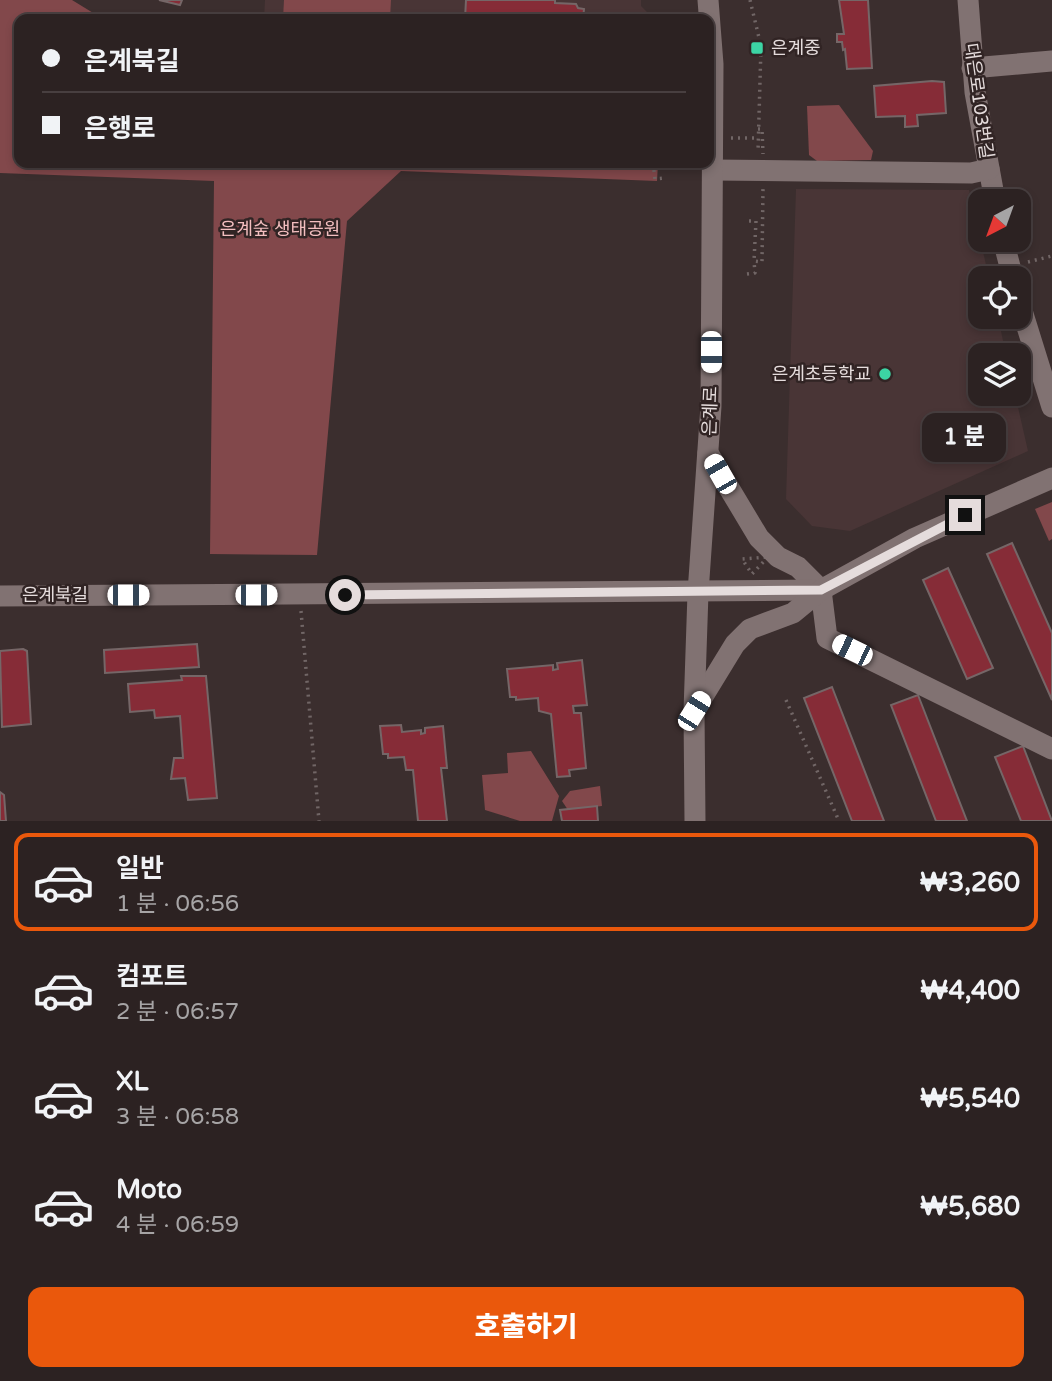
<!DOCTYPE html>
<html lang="ko">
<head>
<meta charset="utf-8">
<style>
  body { margin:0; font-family:"Varela Round","Noto Sans KR",sans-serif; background:#342a2a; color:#f1f3f6; height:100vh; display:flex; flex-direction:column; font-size:26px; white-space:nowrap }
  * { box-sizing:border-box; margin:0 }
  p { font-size:23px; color:#a6a4a5 }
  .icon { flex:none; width:38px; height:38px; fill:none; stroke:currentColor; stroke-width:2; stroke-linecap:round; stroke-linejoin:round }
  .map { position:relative; height:821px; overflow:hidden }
  .sheet { display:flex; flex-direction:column; background:#2c2222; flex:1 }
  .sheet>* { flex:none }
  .hud { position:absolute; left:14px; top:14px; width:700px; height:154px; border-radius:14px; box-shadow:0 4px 10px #0003,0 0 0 2px #483f40; display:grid; align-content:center; height:154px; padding:0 28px; background:#2c2222 }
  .needle { width:46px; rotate:221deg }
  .buttons { position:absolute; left:968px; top:189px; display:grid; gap:14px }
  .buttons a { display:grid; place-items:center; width:63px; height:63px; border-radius:14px; background:#2c2222; box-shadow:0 4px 10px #0003,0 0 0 2px #483f40; font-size:35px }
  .end { position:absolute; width:32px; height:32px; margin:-16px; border:9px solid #e5dcdc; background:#111; box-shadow:0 0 0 4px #111 }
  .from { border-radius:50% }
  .bubble { position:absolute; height:49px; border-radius:14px; background:#2c2222; box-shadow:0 4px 10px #0003,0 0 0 2px #483f40; font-size:23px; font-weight:800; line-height:49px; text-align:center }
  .car { position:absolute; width:21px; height:42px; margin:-21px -10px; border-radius:9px; box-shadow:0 0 5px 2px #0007; background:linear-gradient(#fff 24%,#345 0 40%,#fff 0 76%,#345 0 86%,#fff 0) }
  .hud b { display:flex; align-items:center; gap:24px; height:66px; font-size:26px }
  .hud b+b { border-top:2px solid #483f40 }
  .hud i { width:18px; height:18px; background:#f1f3f6 }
  ul { padding:12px 0 0; list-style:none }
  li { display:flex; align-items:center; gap:21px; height:98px; margin:0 14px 10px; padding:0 14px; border:4px solid transparent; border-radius:14px }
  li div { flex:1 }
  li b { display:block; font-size:26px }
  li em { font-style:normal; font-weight:800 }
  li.active { border-color:#ea580c }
  li>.icon { width:63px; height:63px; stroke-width:1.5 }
  .cta { display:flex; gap:14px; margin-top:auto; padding:14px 28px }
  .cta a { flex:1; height:80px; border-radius:14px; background:#ea580c; color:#fff; font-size:28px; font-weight:800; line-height:80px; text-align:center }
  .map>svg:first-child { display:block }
  .built { fill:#493536 }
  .green { fill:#82484b }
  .building { fill:#862c37; stroke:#756667; stroke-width:2 }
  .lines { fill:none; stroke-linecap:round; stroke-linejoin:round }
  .path { stroke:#716666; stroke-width:3.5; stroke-dasharray:2 5; stroke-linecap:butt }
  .minor { stroke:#817272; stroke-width:21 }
  .route { stroke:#e5dcdc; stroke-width:9 }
  .poi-dot { fill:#3cd4a4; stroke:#312424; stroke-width:2.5 }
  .labels { text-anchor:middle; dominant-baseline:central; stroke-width:5; stroke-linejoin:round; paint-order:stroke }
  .poi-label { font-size:18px; fill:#e5dcdc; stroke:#312424; text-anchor:start }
  .street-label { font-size:18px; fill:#e5dcdc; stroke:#312424 }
  .park-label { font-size:18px; fill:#f3bebf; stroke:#312424 }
</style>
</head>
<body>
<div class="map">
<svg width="1052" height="821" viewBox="0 0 1052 821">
  <rect width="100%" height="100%" fill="#3b2e2e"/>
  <g class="built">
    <polygon points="265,0 641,0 641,6 654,19 264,19"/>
    <polygon points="796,189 969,190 989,278 980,278 980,317 998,317 1006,355 980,355 980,394 1015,394 1028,451 850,531 812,526 786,499"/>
  </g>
  <g class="green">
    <polygon points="0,0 72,0 103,19 19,19 19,163 658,163 657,181 401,171 347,221 317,555 210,554 214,181 0,173"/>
    <polygon points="284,0 391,0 390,19 283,19"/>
    <polygon points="839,105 873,151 871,160 817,161 809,155 807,106"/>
    <polygon points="1052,502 1052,539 1049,541 1035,509"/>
    <polygon points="531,751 559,796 552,821 520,821 485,810 482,775 508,773 507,753"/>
    <polygon points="600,786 602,806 568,810 562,801 570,791"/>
  </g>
  <g class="building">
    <polygon points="159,0 182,0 180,5"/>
    <polygon points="466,0 555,0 555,3 576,4 578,8 584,9 583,19 465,19"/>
    <polygon points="839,0 868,0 872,68 847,69 845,49 843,50 842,42 837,42 837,34 844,34"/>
    <polygon points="932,81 944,82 946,113 917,115 918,126 905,127 905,116 876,117 874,86"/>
    <polygon points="1012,543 1052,633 1052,700 987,554"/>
    <polygon points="948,568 993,668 967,679 923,580"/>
    <polygon points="197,644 199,667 105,673 104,650"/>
    <polygon points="23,649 27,651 31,724 2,727 0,651"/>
    <polygon points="582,660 587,705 573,706 574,713 581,713 586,768 569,770 570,776 557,777 551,714 539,711 538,698 516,700 516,697 510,697 507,669 553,665 553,670 558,669 557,663"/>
    <polygon points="181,676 206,676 217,798 188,800 185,778 171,779 174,758 183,758 180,716 155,718 154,710 130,712 128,684 182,680"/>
    <polygon points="832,687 884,821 852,821 804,698"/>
    <polygon points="918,695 967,821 936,821 891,705"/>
    <polygon points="401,725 402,732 421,730 421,734 425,733 425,728 443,726 447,768 441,768 447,821 418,821 413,770 406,770 404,757 388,758 388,754 383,754 380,726"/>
    <polygon points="1023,746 1052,821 1021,821 995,757"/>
    <polygon points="0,792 4,795 6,821 0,821"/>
    <polygon points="597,806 598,821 562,821 560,810"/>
  </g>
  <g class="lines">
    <g class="path">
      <polyline points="750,0 761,46 758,152"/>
      <polyline points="758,129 762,129 763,154"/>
      <polyline points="731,138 758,138"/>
      <polyline points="653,163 655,179 665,178"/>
      <polyline points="749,221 756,221 754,261 762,262 763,189"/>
      <polyline points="1028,262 1052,256"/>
      <polyline points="747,274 755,273 754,261"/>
      <polygon points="768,557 752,574 742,559"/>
      <polyline points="301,611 319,821"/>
      <polyline points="786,700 839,821"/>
    </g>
    <g class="minor">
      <polyline points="968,0 975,92 995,201"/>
      <polyline points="972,68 1052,61"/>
      <polyline points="713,170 971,173 989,169"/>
      <polyline points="1003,240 1013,278"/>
      <polyline points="1018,298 1052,407"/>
      <polyline points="708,453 759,538 778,557 798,567 821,590 827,638 1052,749"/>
      <polyline points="0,596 821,590"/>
      <polyline points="694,711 735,644 750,629 793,613 821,590 915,538 1052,478"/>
      <polyline points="695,821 694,711 698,593 711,406 713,64 708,0"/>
    </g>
  </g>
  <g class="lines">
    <polyline class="route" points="345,595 821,590 965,515"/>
  </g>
  <g class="poi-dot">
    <rect x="750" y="41" width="14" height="14" rx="3.5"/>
    <circle cx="885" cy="374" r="7"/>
  </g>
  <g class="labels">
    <g class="poi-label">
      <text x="771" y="48">은계중</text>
      <text x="871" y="374" text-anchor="end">은계초등학교</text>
    </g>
    <g class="street-label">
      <text transform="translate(979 101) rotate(82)">대은로103번길</text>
      <text transform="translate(710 411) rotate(-88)">은계로</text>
      <text x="55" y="595">은계북길</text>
    </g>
    <g class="park-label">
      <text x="280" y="229">은계숲 생태공원</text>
    </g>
  </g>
</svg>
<div class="buttons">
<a><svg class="needle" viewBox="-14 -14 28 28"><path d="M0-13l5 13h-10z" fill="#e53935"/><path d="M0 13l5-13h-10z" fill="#a6a4a5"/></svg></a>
<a><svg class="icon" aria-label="locate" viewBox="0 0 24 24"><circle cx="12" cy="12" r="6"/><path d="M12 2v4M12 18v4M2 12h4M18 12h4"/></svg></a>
<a><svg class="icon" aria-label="layers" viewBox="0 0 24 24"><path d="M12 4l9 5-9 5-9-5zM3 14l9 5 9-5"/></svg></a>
</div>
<i class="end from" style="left:345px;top:595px"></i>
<i class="end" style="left:965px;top:515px"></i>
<div class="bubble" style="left:922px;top:413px;width:84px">1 분</div>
<i class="car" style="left:711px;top:352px;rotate:180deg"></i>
<i class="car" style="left:720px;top:474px;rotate:330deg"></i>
<i class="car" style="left:128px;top:595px;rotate:90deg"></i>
<i class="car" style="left:256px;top:595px;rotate:90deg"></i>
<i class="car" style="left:852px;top:650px;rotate:296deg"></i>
<i class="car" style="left:694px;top:711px;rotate:32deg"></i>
<div class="hud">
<b><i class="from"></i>은계북길</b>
<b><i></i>은행로</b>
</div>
</div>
<section class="sheet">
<ul>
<li class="active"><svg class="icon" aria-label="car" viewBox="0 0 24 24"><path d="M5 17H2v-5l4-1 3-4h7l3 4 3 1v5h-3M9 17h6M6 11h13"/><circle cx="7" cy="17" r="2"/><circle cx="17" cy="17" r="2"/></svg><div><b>일반</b><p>1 분 · 06:56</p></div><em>₩3,260</em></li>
<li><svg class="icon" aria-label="car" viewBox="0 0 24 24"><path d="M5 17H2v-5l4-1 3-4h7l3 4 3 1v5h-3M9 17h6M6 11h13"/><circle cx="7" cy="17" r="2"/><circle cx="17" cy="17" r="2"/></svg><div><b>컴포트</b><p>2 분 · 06:57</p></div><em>₩4,400</em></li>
<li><svg class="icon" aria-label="car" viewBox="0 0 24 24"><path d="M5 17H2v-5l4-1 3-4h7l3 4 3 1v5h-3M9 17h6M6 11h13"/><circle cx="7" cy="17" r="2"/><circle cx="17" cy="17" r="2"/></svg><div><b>XL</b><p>3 분 · 06:58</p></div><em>₩5,540</em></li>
<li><svg class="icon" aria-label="car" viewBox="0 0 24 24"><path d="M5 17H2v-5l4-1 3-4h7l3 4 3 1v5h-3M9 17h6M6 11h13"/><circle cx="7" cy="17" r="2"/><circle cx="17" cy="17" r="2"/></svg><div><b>Moto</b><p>4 분 · 06:59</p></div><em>₩5,680</em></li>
</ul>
<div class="cta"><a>호출하기</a></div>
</section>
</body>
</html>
